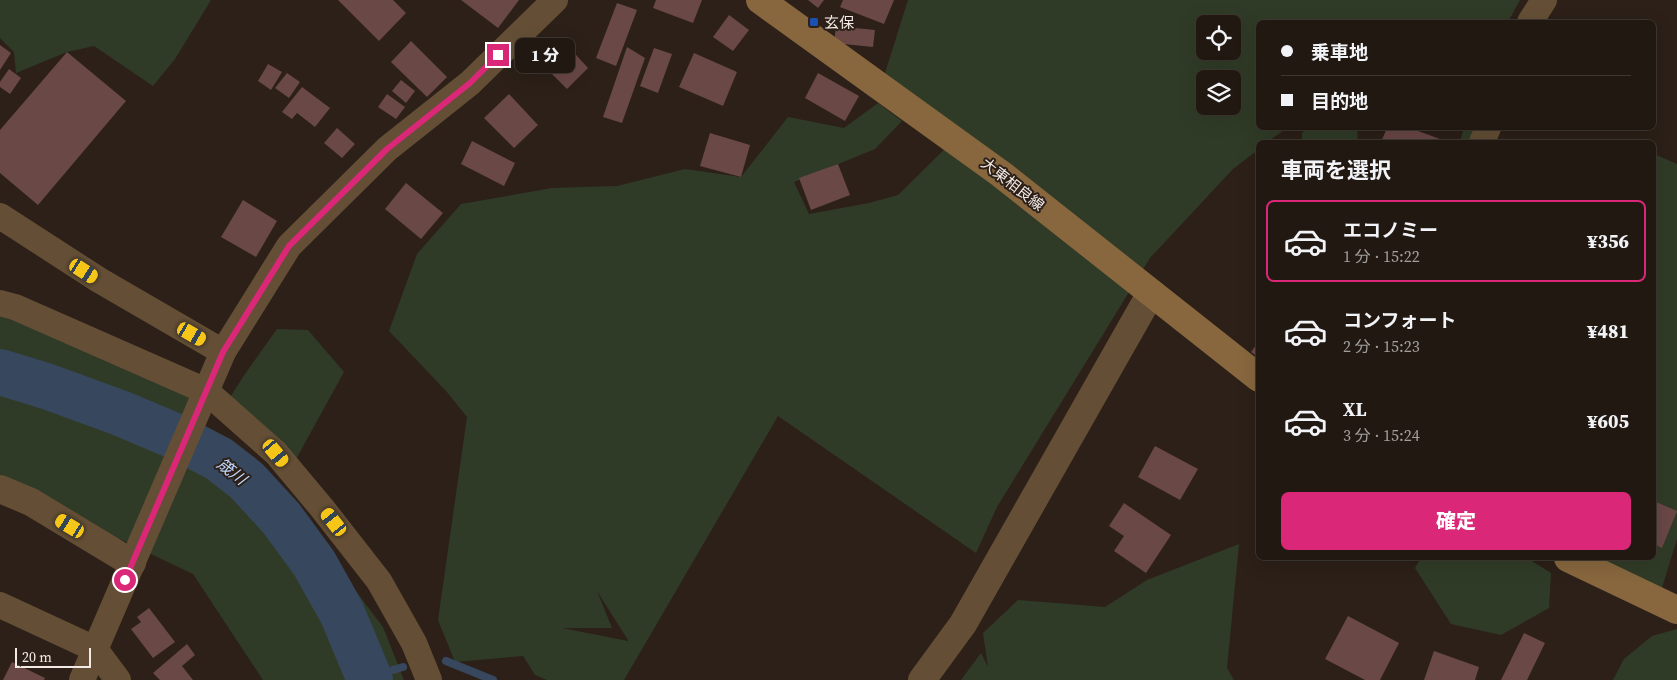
<!DOCTYPE html>
<html lang="ja">
<head>
<meta charset="utf-8">
<style>
  body { margin:0; font-family:"Source Serif 4","Noto Sans JP",serif; background:#29211b; color:#f1f3f6; height:100vh; display:flex; flex-direction:column; font-size:19px; white-space:nowrap }
  * { box-sizing:border-box; margin:0 }
  p { font-size:16px; color:#a2a09f }
  .icon { flex:none; width:28px; height:28px; fill:none; stroke:currentColor; stroke-width:2; stroke-linecap:round; stroke-linejoin:round }
  .map { position:relative; flex:1; overflow:hidden }
  .drawer { position:absolute; left:1256px; top:140px; width:400px; height:420px; display:flex; flex-direction:column; background:#211812; border-radius:8px; box-shadow:0 5px 20px #0002,0 0 0 1px #3e3732 }
  .drawer>* { flex:none }
  .hud { position:absolute; left:1256px; top:20px; width:400px; height:110px; border-radius:8px; box-shadow:0 5px 20px #0002,0 0 0 1px #3e3732; display:grid; align-content:center; height:110px; padding:0 25px; background:#211812 }
  .buttons { position:absolute; left:1196px; top:15px; display:grid; gap:10px }
  .buttons a { display:grid; place-items:center; width:45px; height:45px; border-radius:8px; background:#211812; box-shadow:0 5px 20px #0002,0 0 0 1px #3e3732; font-size:25px }
  .scale { position:absolute; left:15px; bottom:12px; width:76px; box-sizing:border-box; padding-left:5px; border:2px solid #f3eae5; border-top:0; font-size:14px; line-height:18px; white-space:nowrap; color:#f3eae5; -webkit-text-stroke:4px #2c2018; paint-order:stroke }
  .end { position:absolute; width:22px; height:22px; margin:-11px; border:6px solid #db2777; background:#fff; box-shadow:0 0 0 2px #fff }
  .from { border-radius:50% }
  .bubble { position:absolute; height:35px; border-radius:8px; background:#211812; box-shadow:0 5px 20px #0002,0 0 0 1px #3e3732; font-size:16px; font-weight:800; line-height:35px; text-align:center }
  .car { position:absolute; width:15px; height:30px; margin:-15px -8px; border-radius:6px; box-shadow:0 0 4px 1px #0007; background:linear-gradient(#f5c518 24%,#345 0 40%,#f5c518 0 76%,#345 0 86%,#f5c518 0) }
  .hud b { display:flex; align-items:center; gap:18px; height:48px; font-size:19px }
  .hud b+b { border-top:1px solid #3e3732 }
  .hud i { width:12px; height:12px; background:#f1f3f6 }
  ul { padding:0; list-style:none }
  li { display:flex; align-items:center; gap:15px; height:82px; margin:0 10px 8px; padding:0 15px; border:2px solid transparent; border-radius:8px }
  li div { flex:1 }
  li b { display:block; font-size:19px }
  li em { font-style:normal; font-weight:800 }
  li.selected { border-color:#db2777 }
  li>.icon { width:45px; height:45px; stroke-width:1.5 }
  h2 { padding:0 25px; font-size:22px; line-height:60px }
  .cta { display:flex; gap:10px; margin-top:auto; padding:10px 25px }
  .cta a { flex:1; height:58px; border-radius:8px; background:#db2777; color:#fff; font-size:20px; font-weight:800; line-height:58px; text-align:center }
  .map>svg:first-child { display:block }
  .green { fill:#303b27; fill-rule:evenodd }
  .lines { fill:none; stroke-linecap:round; stroke-linejoin:round }
  .stream { stroke:#37475e; stroke-width:8 }
  .river { stroke:#37475e; stroke-width:46 }
  .building { fill:#694846 }
  .minor { stroke:#644f36; stroke-width:26 }
  .tertiary { stroke:#644f36; stroke-width:28 }
  .secondary { stroke:#88673e; stroke-width:28 }
  .route { stroke:#db2777; stroke-width:6 }
  .transit-dot { fill:#1a4fb4; stroke:#2c2018; stroke-width:2 }
  .labels { text-anchor:middle; dominant-baseline:central; stroke-width:4; stroke-linejoin:round; paint-order:stroke }
  .poi-label { font-size:15px; fill:#f3eae5; stroke:#2c2018; text-anchor:start }
  .street-label { font-size:15px; fill:#f3eae5; stroke:#2c2018 }
  .water-label { font-size:16px; font-style:italic; fill:#bed8ff; stroke:#2c2018 }
</style>
</head>
<body>
<div class="map">
<svg width="1677" height="680" viewBox="0 0 1677 680">
  <rect width="100%" height="100%" fill="#2c2018"/>
  <g class="green">
    <polygon points="0,0 211,0 175,59 153,86 94,46 67,52 16,73 14,52 0,38"/>
    <path d="M908,0H1520L1508,22H1259V128H1287L1267,142H1259V149L1233,169L1150,258L997,507L976,553L778,416L624,680H547L535,675L523,656L455,662L438,620L467,417L446,391L389,331L417,254L461,204L552,188L617,186L685,169L741,177L788,117L844,128L878,103L902,121L875,149L794,182L809,214L869,203L898,195L959,135L885,73ZM1205,24H1232V51H1205ZM1205,79H1232V106H1205ZM597,591L628,640V641L562,628H612Z"/>
    <polygon points="1307,128 1357,128 1358,142 1302,142 1302,133"/>
    <polygon points="1456,128 1477,128 1471,142 1460,142 1463,131"/>
    <polygon points="1654,154 1677,164 1677,539 1661,591 1598,558 1654,558"/>
    <polygon points="0,294 191,395 178,429 0,373"/>
    <polygon points="277,329 308,330 344,372 290,470 227,402 245,374"/>
    <polygon points="0,375 256,459 383,627 404,680 263,680 193,574 0,482"/>
    <polygon points="1239,544 1227,668 1234,680 961,680 981,653 988,667 983,633 1018,600 1105,607 1147,580"/>
    <polygon points="1421,558 1527,558 1551,573 1549,608 1501,635 1451,624 1415,568"/>
    <polygon points="1677,629 1677,680 1613,680 1624,659 1652,636"/>
  </g>
  <g class="lines">
    <g class="stream">
      <polyline points="446,661 493,680"/>
      <polyline points="369,677 403,667"/>
    </g>
    <polyline class="river" points="0,372 46,386 120,413 177,437 219,459 247,481 281,518 314,563 342,613 370,680"/>
  </g>
  <g class="building">
    <polygon points="338,0 393,0 406,13 379,41"/>
    <polygon points="461,0 519,0 498,28"/>
    <polygon points="656,0 702,0 693,23 653,8"/>
    <polygon points="808,0 824,0 818,8"/>
    <polygon points="843,0 894,0 884,24 840,7"/>
    <polygon points="617,3 637,10 616,66 596,58"/>
    <polygon points="729,15 749,30 733,51 713,37"/>
    <polygon points="836,26 875,30 873,47 834,43"/>
    <polygon points="411,41 447,77 427,97 391,62"/>
    <polygon points="0,45 11,53 0,70"/>
    <polygon points="567,45 588,68 567,89 545,67"/>
    <polygon points="627,47 645,58 622,123 603,117"/>
    <polygon points="654,48 672,54 658,93 640,86"/>
    <polygon points="67,52 126,101 38,205 0,173 0,130"/>
    <polygon points="694,53 737,72 723,106 679,87"/>
    <polygon points="268,64 282,72 271,90 258,81"/>
    <polygon points="9,69 21,78 10,94 0,87 0,82"/>
    <polygon points="287,73 300,82 289,98 275,88"/>
    <polygon points="818,73 859,96 845,121 805,98"/>
    <polygon points="401,80 415,91 406,103 392,91"/>
    <polygon points="302,87 330,108 315,127 297,113 292,119 282,112"/>
    <polygon points="387,94 405,107 396,119 378,107"/>
    <polygon points="509,94 538,125 514,148 484,118"/>
    <polygon points="337,128 355,144 342,158 324,143"/>
    <polygon points="1387,128 1410,128 1448,142 1381,142"/>
    <polygon points="710,133 750,145 741,177 700,166"/>
    <polygon points="472,141 515,163 504,186 461,164"/>
    <polygon points="838,164 850,195 811,210 799,178"/>
    <polygon points="406,183 443,213 421,239 385,209"/>
    <polygon points="243,200 277,221 256,257 221,237"/>
    <polygon points="1259,341 1259,358 1251,352"/>
    <polygon points="1155,446 1198,469 1180,500 1138,477"/>
    <polygon points="1654,501 1677,511 1662,548 1654,544"/>
    <polygon points="1124,503 1171,535 1146,573 1114,551 1124,536 1109,526"/>
    <polygon points="149,608 175,642 153,658 131,629 141,622 137,617"/>
    <polygon points="1348,616 1399,643 1380,680 1365,680 1325,659"/>
    <polygon points="1524,633 1545,643 1527,680 1501,680"/>
    <polygon points="187,644 195,655 182,666 193,680 160,680 153,673"/>
    <polygon points="1434,651 1479,667 1475,680 1424,680"/>
    <polygon points="12,662 45,678 44,680 3,680"/>
  </g>
  <g class="lines">
    <g class="minor">
      <polyline points="1530,22 1544,0"/>
      <polyline points="1482,142 1488,128"/>
      <polyline points="0,216 99,280 223,352"/>
      <polyline points="0,303 15,307 206,391 276,453 322,508 379,581 414,643 429,680"/>
      <polyline points="0,605 95,649 118,680"/>
      <polyline points="82,680 223,352 289,246 387,149 470,83 555,0"/>
    </g>
    <g class="tertiary">
      <polyline points="0,489 31,502 132,563"/>
      <polyline points="922,680 963,624 1151,293"/>
    </g>
    <g class="secondary">
      <polyline points="760,0 1001,174 1259,378"/>
      <polyline points="1568,558 1677,610"/>
    </g>
  </g>
  <g class="lines">
    <polyline class="route" points="125,580 223,352 289,246 387,149 470,83 498,55"/>
  </g>
  <rect class="transit-dot" x="809" y="17" width="10" height="10" rx="2.5"/>
  <g class="labels">
    <g class="poi-label">
      <text x="824" y="22">玄保</text>
    </g>
    <g class="street-label">
      <text transform="translate(1013 184) rotate(38)">大東相良線</text>
    </g>
    <g class="water-label">
      <text transform="translate(232 471) rotate(38)">筬川</text>
    </g>
  </g>
</svg>
<div class="buttons">
<a><svg class="icon" aria-label="locate" viewBox="0 0 24 24"><circle cx="12" cy="12" r="6"/><path d="M12 2v4M12 18v4M2 12h4M18 12h4"/></svg></a>
<a><svg class="icon" aria-label="layers" viewBox="0 0 24 24"><path d="M12 4l9 5-9 5-9-5zM3 14l9 5 9-5"/></svg></a>
</div>
<div class="scale">20 m</div>
<i class="end from" style="left:125px;top:580px"></i>
<i class="end" style="left:498px;top:55px"></i>
<div class="bubble" style="left:515px;top:38px;width:60px">1 分</div>
<i class="car" style="left:84px;top:271px;rotate:123deg"></i>
<i class="car" style="left:192px;top:334px;rotate:120deg"></i>
<i class="car" style="left:276px;top:453px;rotate:140deg"></i>
<i class="car" style="left:334px;top:522px;rotate:322deg"></i>
<i class="car" style="left:70px;top:526px;rotate:301deg"></i>
<div class="hud">
<b><i class="from"></i>乗車地</b>
<b><i></i>目的地</b>
</div>
<section class="drawer">
<h2>車両を選択</h2>
<ul>
<li class="selected"><svg class="icon" aria-label="car" viewBox="0 0 24 24"><path d="M5 17H2v-5l4-1 3-4h7l3 4 3 1v5h-3M9 17h6M6 11h13"/><circle cx="7" cy="17" r="2"/><circle cx="17" cy="17" r="2"/></svg><div><b>エコノミー</b><p>1 分 · 15:22</p></div><em>¥356</em></li>
<li><svg class="icon" aria-label="car" viewBox="0 0 24 24"><path d="M5 17H2v-5l4-1 3-4h7l3 4 3 1v5h-3M9 17h6M6 11h13"/><circle cx="7" cy="17" r="2"/><circle cx="17" cy="17" r="2"/></svg><div><b>コンフォート</b><p>2 分 · 15:23</p></div><em>¥481</em></li>
<li><svg class="icon" aria-label="car" viewBox="0 0 24 24"><path d="M5 17H2v-5l4-1 3-4h7l3 4 3 1v5h-3M9 17h6M6 11h13"/><circle cx="7" cy="17" r="2"/><circle cx="17" cy="17" r="2"/></svg><div><b>XL</b><p>3 分 · 15:24</p></div><em>¥605</em></li>
</ul>
<div class="cta"><a>確定</a></div>
</section>
</div>
</body>
</html>
